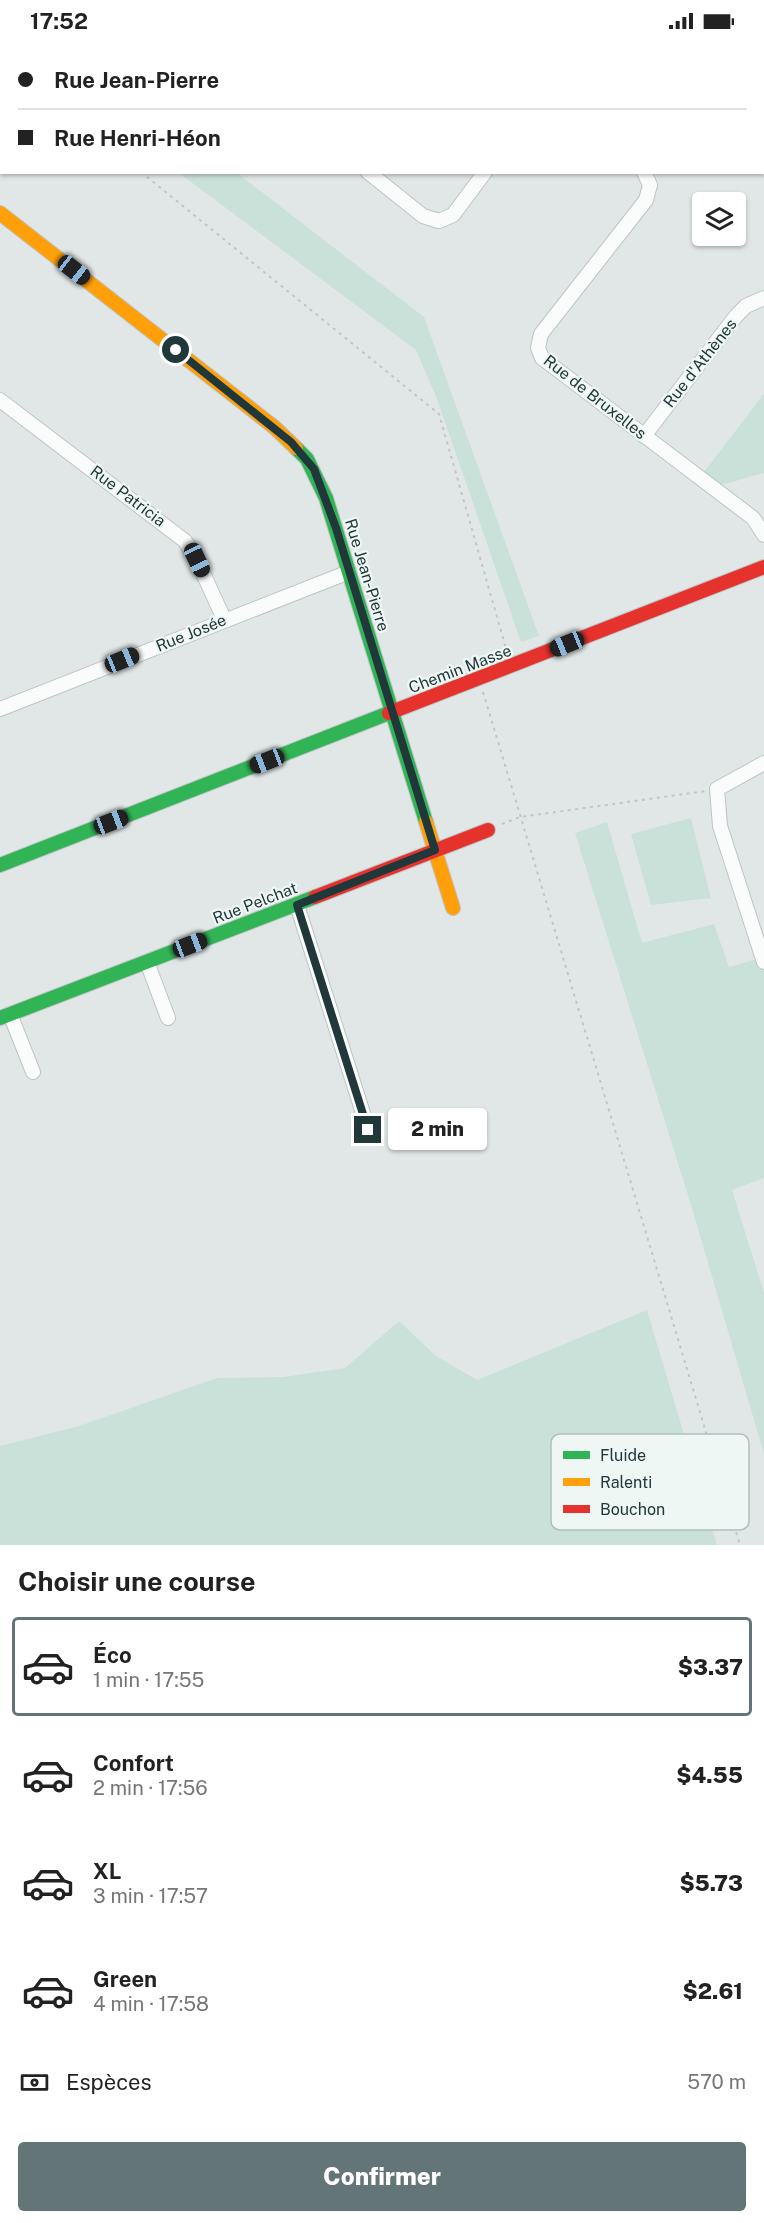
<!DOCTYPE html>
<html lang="fr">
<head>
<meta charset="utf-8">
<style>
  body { margin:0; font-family:"Public Sans",sans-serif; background:#f2f2f2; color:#222; height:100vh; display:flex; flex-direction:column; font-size:22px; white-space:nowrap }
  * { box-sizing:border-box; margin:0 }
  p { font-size:20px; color:#767676 }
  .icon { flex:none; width:33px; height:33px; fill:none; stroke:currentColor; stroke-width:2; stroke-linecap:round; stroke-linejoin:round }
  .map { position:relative; height:1503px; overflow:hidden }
  .sheet { display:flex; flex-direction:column; background:#fff; flex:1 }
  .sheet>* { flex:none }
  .hud { position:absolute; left:0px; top:0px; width:765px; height:132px; box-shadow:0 2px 4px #0004; display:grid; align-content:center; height:132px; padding:0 18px; background:#fff }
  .fabs { position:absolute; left:692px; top:150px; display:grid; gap:12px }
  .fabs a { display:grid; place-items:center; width:54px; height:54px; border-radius:6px; background:#fff; box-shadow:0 2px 4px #0004; font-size:30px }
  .end { position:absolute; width:27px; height:27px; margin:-14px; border:8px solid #20383a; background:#fff; box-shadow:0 0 0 3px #fff }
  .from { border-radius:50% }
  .bubble { position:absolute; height:42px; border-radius:6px; background:#fff; box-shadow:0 2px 4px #0004; font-size:20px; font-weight:800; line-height:42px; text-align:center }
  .car { position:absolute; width:18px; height:36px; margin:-18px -9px; border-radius:8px; box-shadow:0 0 4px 2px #0007; background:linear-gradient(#222 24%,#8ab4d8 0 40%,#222 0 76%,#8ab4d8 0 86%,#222 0) }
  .hud b { display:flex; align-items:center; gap:21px; height:57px; font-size:22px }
  .hud b+b { border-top:2px solid #e0e0e0 }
  .hud i { width:15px; height:15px; background:#222 }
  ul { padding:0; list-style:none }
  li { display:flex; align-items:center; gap:18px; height:99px; margin:0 12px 9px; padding:0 6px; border:3px solid transparent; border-radius:6px }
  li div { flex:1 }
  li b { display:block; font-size:22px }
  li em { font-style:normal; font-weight:800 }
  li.selected { border-color:#647577 }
  li>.icon { width:54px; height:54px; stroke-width:1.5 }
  h2 { padding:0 18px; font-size:27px; line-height:72px }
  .pay { display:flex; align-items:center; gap:15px; height:66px; padding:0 18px; font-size:22px }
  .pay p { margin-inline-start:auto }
  .cta { display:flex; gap:12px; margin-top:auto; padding:12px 18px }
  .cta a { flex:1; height:69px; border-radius:6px; background:#647577; color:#fff; font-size:24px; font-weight:800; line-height:69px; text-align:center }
  .status { display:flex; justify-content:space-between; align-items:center; height:42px; padding:0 30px; background:#fff; direction:ltr }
  .status svg { height:16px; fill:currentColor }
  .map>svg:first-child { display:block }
  .green { fill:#cae1d9 }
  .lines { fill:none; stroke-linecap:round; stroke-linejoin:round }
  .street-casing { stroke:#bec4c4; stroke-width:16 }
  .fast-casing { stroke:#bec5c5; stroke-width:16 }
  .slow-casing { stroke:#bec5c5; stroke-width:16 }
  .jam-casing { stroke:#bec5c5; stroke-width:16 }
  .path { stroke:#bfc7c8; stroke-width:2; stroke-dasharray:3 4.5; stroke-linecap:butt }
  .street { stroke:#fafbfb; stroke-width:14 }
  .fast { stroke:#30b455; stroke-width:14 }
  .slow { stroke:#ff9f0a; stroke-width:14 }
  .jam { stroke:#e5322d; stroke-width:14 }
  .route { stroke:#20383a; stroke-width:8 }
  .labels { text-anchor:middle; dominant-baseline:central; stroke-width:4.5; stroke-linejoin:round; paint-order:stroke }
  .street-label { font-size:16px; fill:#20383a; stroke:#eff7f5 }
  .key { fill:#eff7f5; stroke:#b1bebd; stroke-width:1.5 }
  .key-label { font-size:16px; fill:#20383a }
</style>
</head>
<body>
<div class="status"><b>17:52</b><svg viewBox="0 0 49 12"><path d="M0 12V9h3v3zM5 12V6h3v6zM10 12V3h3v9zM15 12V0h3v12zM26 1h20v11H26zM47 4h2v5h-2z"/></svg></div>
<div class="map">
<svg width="764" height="1503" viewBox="0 0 764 1503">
  <rect width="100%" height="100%" fill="#e1e7e7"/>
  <g class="green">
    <polygon points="179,131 237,131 424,275 539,594 521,600 437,357 416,308"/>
    <polygon points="764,352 764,431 721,443 704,430"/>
    <polygon points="691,776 711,856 651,863 631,792"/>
    <polygon points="607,780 642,901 714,882 729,925 764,915 764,1136 732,1148 764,1251 764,1412 691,1163 575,791"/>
    <polygon points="647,1268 717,1503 0,1503 0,1404 79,1384 217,1336 283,1335 345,1326 399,1279 436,1314 477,1338"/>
  </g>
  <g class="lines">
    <defs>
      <g id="street">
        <polyline points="231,0 231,2"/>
        <polyline points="708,0 710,2"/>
        <polyline points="408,2 409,0"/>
        <polyline points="764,43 764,44"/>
        <polyline points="368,130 423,174 439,179 453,173 485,130"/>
        <polyline points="644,130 650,143 646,158 541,292 538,306 542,316 753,476 764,493"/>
        <polyline points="0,358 185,499 197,518 224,577"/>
        <polyline points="644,394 736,274 746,264 764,256"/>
        <polyline points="0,667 349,530"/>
        <polyline points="764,721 717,747 720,784 764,920"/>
        <polyline points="297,863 368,1087"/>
        <polyline points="147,920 168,976"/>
        <polyline points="10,972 33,1030"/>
      </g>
      <g id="fast">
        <polyline points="296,406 307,417 326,456 426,780"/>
        <polyline points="0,823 389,671"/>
        <polyline points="0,976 315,855"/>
      </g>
      <g id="slow">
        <polyline points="0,171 274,385 296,406"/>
        <polyline points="426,780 453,866"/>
      </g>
      <g id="jam">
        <polyline points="389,671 764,525"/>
        <polyline points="315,855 488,788"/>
      </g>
    </defs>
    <use href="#street" class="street-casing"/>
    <use href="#fast" class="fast-casing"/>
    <use href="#slow" class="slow-casing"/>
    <use href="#jam" class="jam-casing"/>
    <g class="path">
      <polyline points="672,2 673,0"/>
      <polyline points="0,17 2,18"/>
      <polyline points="141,130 439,372 507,610"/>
      <polyline points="483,650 740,1503"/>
      <polyline points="502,782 520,775 706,749"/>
    </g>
    <use href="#street" class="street"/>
    <use href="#fast" class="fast"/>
    <use href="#slow" class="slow"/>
    <use href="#jam" class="jam"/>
  </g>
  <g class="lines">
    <polyline class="route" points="176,308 291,400 314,427 336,486 435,808 297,863 368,1088"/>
  </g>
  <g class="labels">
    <g class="street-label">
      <text transform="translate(700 321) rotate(-52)">Rue d'Athènes</text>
      <text transform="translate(595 355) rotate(38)">Rue de Bruxelles</text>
      <text transform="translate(128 454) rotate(37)">Rue Patricia</text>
      <text transform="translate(367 533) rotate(73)">Rue Jean-Pierre</text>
      <text transform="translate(191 591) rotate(-22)">Rue Josée</text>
      <text transform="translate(460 627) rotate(-21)">Chemin Masse</text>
      <text transform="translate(255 861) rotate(-21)">Rue Pelchat</text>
    </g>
  </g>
  <rect x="551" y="1392" width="198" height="96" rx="9" class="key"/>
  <rect x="563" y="1409" width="27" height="8" fill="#30b455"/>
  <rect x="563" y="1436" width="27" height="8" fill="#ff9f0a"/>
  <rect x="563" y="1463" width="27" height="8" fill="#e5322d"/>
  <g class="key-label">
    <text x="600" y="1419">Fluide</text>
    <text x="600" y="1446">Ralenti</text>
    <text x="600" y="1473">Bouchon</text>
  </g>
</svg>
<div class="fabs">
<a><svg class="icon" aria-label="layers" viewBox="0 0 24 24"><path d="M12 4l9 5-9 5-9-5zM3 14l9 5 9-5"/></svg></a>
</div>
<i class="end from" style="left:176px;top:308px"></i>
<i class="end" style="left:368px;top:1088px"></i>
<div class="bubble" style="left:388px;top:1066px;width:99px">2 min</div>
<i class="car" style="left:74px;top:228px;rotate:128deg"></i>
<i class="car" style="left:197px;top:518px;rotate:155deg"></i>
<i class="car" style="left:567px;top:602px;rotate:248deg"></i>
<i class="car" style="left:122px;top:618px;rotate:68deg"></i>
<i class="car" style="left:267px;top:719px;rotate:249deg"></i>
<i class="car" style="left:111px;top:780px;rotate:69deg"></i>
<i class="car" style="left:190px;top:903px;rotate:69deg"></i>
<div class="hud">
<b><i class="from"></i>Rue Jean-Pierre</b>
<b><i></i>Rue Henri-Héon</b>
</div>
</div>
<section class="sheet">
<h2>Choisir une course</h2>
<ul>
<li class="selected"><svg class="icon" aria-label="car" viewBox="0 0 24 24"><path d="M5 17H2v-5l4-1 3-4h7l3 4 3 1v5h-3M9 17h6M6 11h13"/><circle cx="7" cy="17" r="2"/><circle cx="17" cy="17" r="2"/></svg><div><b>Éco</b><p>1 min · 17:55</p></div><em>$3.37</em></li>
<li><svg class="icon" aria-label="car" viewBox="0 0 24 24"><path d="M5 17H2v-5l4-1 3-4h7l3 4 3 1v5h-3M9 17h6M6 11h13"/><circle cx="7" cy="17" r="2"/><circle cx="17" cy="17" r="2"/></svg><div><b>Confort</b><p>2 min · 17:56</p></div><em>$4.55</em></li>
<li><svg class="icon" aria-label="car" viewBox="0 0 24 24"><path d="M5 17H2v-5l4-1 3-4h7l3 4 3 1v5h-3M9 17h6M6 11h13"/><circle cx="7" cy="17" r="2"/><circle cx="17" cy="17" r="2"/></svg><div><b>XL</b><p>3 min · 17:57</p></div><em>$5.73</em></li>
<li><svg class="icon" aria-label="car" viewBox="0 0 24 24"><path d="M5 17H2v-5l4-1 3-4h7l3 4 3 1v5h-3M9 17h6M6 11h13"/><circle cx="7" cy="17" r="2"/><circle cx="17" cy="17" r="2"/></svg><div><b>Green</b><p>4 min · 17:58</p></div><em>$2.61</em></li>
</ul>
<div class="pay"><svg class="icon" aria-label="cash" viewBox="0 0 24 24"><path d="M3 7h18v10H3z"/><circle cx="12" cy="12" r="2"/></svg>Espèces<p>570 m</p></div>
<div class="cta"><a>Confirmer</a></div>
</section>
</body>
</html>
